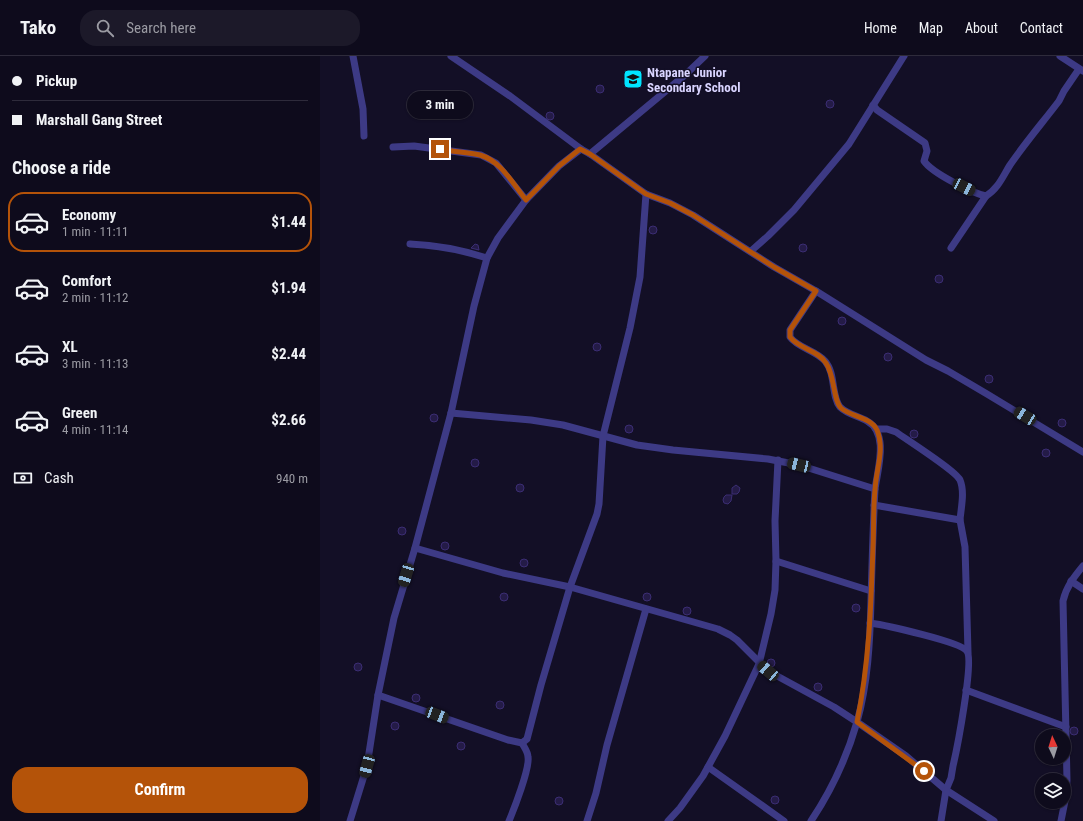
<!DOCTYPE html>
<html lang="en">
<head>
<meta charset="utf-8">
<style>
  body { margin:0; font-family:"Roboto Condensed",sans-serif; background:#1c1929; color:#f1f3f6; height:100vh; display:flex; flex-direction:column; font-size:15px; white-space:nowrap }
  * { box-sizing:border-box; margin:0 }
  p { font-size:13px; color:#9b9ba3 }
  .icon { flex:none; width:22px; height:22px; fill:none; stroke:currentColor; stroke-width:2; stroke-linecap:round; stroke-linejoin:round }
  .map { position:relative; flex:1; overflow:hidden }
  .panel { display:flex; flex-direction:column; background:#0e0b1c; width:320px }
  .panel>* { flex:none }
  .guide { display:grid; align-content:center; height:88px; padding:0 12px; background:#0e0b1c }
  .needle { width:26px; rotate:356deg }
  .buttons { position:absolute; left:715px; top:673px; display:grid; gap:8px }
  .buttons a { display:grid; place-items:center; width:36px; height:36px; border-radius:50%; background:#0e0b1c; box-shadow:0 1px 3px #0004,0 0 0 1px #2e2b3b; font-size:20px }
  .end { position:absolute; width:18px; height:18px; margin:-9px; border:5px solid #b45309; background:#fff; box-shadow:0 0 0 2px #fff }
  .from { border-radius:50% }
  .bubble { position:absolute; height:28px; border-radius:14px; background:#0e0b1c; box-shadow:0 1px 3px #0004,0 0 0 1px #2e2b3b; font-size:13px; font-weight:700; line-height:28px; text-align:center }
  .car { position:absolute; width:12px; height:24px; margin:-12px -6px; border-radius:5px; box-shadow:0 0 3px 1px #0007; background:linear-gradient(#222 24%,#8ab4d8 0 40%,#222 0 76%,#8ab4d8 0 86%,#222 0) }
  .guide b { display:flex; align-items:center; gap:14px; height:38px; font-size:15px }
  .guide b+b { border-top:1px solid #2e2b3b }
  .guide i { width:10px; height:10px; background:#f1f3f6 }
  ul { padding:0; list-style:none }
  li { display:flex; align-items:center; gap:12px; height:60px; margin:0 8px 6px; padding:0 4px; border:2px solid transparent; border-radius:16px }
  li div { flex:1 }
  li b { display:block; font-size:15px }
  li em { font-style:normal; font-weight:700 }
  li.on { border-color:#b45309 }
  li>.icon { width:36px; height:36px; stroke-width:1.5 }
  h2 { padding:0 12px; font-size:18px; line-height:48px }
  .pay { display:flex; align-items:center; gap:10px; height:44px; padding:0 12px; font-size:15px }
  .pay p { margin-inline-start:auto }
  .button { display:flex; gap:8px; margin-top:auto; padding:8px 12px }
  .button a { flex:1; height:46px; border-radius:16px; background:#b45309; color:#fff; font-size:16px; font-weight:700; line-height:46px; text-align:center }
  header { display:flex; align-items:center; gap:24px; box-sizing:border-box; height:56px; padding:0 20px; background:#0e0b1c; border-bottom:1px solid #2e2b3b }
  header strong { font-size:19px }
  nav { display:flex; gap:22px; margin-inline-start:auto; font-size:14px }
  .search { width:280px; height:36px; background:#1c1929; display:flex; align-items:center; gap:10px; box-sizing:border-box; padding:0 14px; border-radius:16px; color:#9b9ba3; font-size:15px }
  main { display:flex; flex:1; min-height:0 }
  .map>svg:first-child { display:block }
  .building { fill:#241b47; stroke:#3b2d73 }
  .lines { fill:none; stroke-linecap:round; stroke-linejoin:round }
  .minor { stroke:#3d3a85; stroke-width:7 }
  .route { stroke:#b45309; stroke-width:5 }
  .labels { text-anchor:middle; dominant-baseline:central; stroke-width:3; stroke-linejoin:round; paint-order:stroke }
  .poi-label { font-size:13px; font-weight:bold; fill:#d9d4ff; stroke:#130f26; text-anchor:start }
</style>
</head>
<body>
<header>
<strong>Tako</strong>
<div class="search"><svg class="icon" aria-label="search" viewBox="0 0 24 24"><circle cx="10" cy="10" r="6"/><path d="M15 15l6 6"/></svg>Search here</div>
<nav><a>Home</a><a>Map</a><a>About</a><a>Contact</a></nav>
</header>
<main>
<section class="panel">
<div class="guide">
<b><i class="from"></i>Pickup</b>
<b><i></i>Marshall Gang Street</b>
</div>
<h2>Choose a ride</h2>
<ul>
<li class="on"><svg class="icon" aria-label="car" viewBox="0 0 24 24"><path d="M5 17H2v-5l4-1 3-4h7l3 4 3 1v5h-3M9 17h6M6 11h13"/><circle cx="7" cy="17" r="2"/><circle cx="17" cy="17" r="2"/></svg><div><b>Economy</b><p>1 min · 11:11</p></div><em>$1.44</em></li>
<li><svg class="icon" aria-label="car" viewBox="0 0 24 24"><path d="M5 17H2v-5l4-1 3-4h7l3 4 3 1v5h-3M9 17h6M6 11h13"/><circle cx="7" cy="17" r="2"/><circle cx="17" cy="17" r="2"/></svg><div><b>Comfort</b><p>2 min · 11:12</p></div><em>$1.94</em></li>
<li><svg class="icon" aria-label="car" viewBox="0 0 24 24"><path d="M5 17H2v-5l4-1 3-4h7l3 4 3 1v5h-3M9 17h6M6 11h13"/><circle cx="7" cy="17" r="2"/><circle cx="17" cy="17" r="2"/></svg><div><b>XL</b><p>3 min · 11:13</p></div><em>$2.44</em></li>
<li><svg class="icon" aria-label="car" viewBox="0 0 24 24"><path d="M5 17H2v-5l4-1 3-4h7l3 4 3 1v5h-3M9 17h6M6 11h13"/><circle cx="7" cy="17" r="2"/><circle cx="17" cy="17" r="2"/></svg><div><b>Green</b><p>4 min · 11:14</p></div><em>$2.66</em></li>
</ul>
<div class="pay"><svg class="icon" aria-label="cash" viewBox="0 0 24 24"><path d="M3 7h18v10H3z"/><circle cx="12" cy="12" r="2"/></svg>Cash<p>940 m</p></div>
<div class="button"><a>Confirm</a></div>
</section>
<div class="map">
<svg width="763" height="765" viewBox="0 0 763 765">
  <rect width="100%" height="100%" fill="#130f26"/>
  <g class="building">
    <circle cx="280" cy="33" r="4"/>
    <circle cx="510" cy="48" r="4"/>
    <circle cx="230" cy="60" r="4"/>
    <circle cx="333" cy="174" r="4"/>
    <circle cx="483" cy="192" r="4"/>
    <polygon points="155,188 158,189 159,194 151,192"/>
    <circle cx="619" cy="223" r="4"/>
    <circle cx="522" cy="265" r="4"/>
    <circle cx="277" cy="291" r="4"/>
    <circle cx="568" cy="301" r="4"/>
    <circle cx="669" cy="323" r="4"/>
    <circle cx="114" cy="362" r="4"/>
    <circle cx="742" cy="367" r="4"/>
    <circle cx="309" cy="373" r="4"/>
    <circle cx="594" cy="378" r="4"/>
    <circle cx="726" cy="397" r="4"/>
    <circle cx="155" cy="407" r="4"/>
    <circle cx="200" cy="432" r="4"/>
    <polygon points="416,429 420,432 419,436 417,438 412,438 412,432"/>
    <polygon points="406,439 412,439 411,445 408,448 404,447 403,444 404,441"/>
    <circle cx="82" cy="475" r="4"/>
    <circle cx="125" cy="490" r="4"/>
    <circle cx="204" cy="507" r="4"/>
    <circle cx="184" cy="541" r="4"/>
    <circle cx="327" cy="541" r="4"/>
    <circle cx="536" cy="552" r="4"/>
    <circle cx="367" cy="555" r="4"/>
    <circle cx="451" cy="607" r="4"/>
    <circle cx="38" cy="611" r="4"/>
    <circle cx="498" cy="631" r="4"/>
    <circle cx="96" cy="642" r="4"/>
    <circle cx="180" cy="649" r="4"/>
    <circle cx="75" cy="670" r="4"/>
    <circle cx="754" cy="675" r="4"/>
    <circle cx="141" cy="690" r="4"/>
    <circle cx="455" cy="744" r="4"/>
    <circle cx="239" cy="745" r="4"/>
  </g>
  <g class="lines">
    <g class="minor">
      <polyline points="33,0 43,53 44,80"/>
      <polyline points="131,0 190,40 261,93 270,98 326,138 350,147 373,159 454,211 496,235 606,304 628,315 667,338 763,396"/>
      <polyline points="740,0 763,15"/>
      <path d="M553,49L557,54L605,87L607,95L604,105C612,117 652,137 666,140C678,133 683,120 690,109C705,87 723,66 739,45L744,35L759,13"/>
      <polyline points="73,91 94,90 161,99 176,107 206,144"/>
      <polyline points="270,98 365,19 385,0"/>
      <path d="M90,188C117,189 142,194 167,202"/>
      <polyline points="631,192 666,140"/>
      <polyline points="431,195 448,180 474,154 529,88 584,0"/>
      <path d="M496,235L470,274V281C478,292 495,294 505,305C516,318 511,340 520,351C527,358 538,360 547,365C569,377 558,412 555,433"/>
      <path d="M131,357L211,364L243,369L317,389L353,394L448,403L479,409L555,433C553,470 552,508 551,545C550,585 548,627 537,666C527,701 511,735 491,765"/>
      <path d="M554,449L640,464C641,452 645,436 640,424C636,415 587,384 576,376L567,373H556"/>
      <polyline points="640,464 645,491 648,596"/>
      <polyline points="95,492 183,517 250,531 370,565 398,573 410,579 417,584 448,615 514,651 537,666 586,700 626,734 674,765"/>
      <polyline points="456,505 551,535"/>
      <polyline points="751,525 763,533"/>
      <path d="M550,567C565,569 641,586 647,595C654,605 637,693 633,710L631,722L626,734L621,765"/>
      <polyline points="646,634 746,671"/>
      <polyline points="58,639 188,684 202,687 207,683 221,629 250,531 277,458 279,448 283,380 310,272 320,221 326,138"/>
      <polyline points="388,711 464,765"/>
      <polyline points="30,765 47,710 58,639 74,562 95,492 131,357 154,250 167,202 178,182 206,144 239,110 261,93"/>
      <path d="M189,765C194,753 210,712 208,701C208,696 204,691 202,687"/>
      <polyline points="267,765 276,737 287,689 326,553"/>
      <polyline points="348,765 360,752 383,720 405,680 439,608 451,558 455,534 456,505 455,465 458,404"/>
      <path d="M741,765L746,740L747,724L743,545C746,531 754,521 763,510"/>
    </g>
  </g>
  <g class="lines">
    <path class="route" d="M120,93C133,96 147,96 160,99C181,105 193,128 206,144L239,110L260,93L270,98L326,138L350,147L373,159L454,211L496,235L470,274V281C479,293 498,294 506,307C515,320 513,344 521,352C531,361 551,361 557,374C565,394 556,413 555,434C553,453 554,472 553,491C551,550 549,608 537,666L604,715"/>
  </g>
  <defs>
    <symbol id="school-square" viewBox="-11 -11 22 22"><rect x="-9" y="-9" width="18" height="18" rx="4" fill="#00e5ff" stroke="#130f26"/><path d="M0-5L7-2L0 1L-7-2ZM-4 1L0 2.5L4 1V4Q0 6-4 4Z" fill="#111"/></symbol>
  </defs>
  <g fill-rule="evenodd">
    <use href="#school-square" x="302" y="12" width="22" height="22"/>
  </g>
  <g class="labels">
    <g class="poi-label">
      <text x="327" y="16">Ntapane Junior<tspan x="327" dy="15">Secondary School</tspan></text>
    </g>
  </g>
</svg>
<div class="buttons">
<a><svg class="needle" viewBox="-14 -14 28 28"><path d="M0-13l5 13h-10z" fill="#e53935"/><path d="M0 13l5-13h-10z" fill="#9b9ba3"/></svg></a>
<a><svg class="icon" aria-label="layers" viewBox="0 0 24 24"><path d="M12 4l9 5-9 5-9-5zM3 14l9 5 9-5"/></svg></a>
</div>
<i class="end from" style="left:604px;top:715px"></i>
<i class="end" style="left:120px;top:93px"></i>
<div class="bubble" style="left:87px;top:35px;width:66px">3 min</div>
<i class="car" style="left:644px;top:131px;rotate:116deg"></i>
<i class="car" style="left:705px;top:360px;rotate:301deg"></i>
<i class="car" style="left:479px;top:409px;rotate:283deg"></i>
<i class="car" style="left:86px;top:519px;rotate:197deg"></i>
<i class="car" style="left:448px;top:615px;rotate:311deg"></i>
<i class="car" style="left:117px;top:659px;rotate:111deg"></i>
<i class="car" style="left:47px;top:710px;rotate:195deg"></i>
</div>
</main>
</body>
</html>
